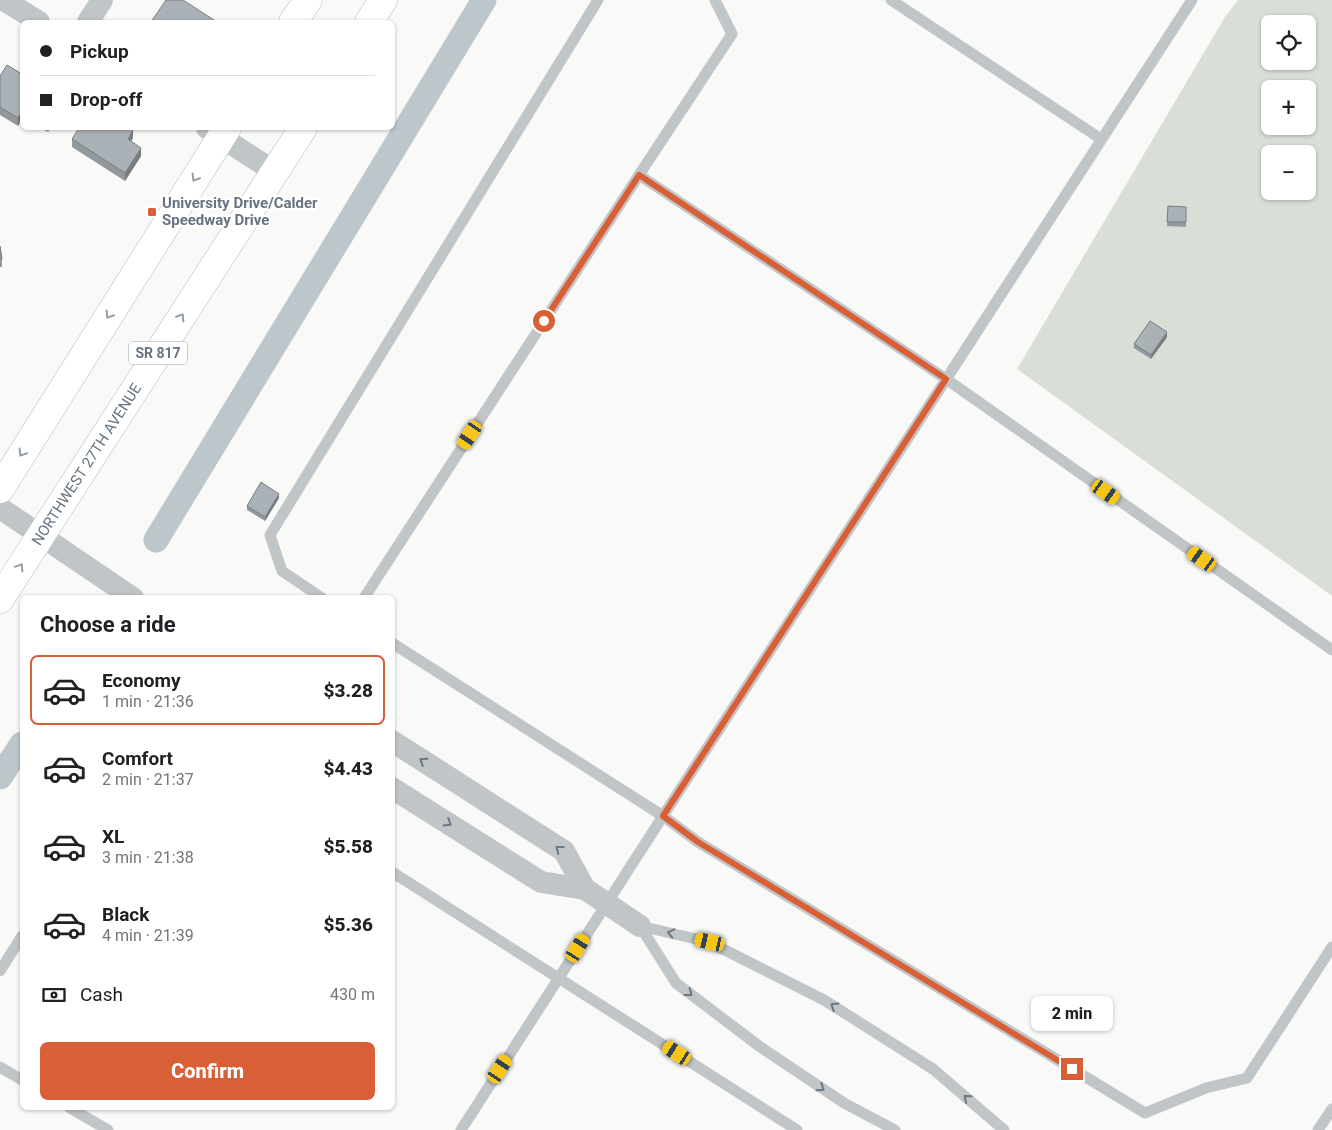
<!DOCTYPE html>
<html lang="en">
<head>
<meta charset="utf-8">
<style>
  body { margin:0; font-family:Roboto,sans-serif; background:#f6f6f6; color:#202124; height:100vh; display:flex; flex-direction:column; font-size:19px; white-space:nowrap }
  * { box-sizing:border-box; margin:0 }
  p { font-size:16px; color:#757577 }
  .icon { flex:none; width:28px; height:28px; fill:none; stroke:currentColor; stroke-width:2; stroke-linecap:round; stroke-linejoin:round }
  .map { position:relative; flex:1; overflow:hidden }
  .panel { position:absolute; left:20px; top:595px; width:375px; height:515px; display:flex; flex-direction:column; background:#fff; border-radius:8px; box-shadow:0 1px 4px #0004 }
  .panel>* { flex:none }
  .hud { position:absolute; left:20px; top:20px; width:375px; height:110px; border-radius:8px; box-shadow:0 1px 4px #0004; display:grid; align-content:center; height:110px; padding:0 20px; background:#fff }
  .controls { position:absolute; left:1261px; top:15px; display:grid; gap:10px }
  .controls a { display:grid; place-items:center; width:55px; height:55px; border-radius:8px; background:#fff; box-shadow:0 1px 4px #0004; font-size:25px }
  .end { position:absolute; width:22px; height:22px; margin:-11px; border:6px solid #d95f37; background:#fff; box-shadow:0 0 0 2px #fff }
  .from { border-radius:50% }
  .bubble { position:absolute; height:35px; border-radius:8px; background:#fff; box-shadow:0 1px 4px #0004; font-size:16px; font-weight:800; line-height:35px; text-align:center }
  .car { position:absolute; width:15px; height:30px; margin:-15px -8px; border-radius:6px; box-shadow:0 0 4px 1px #0007; background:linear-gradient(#f5c518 24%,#345 0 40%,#f5c518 0 76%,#345 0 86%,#f5c518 0) }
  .hud b { display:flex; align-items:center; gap:18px; height:48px; font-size:19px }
  .hud b+b { border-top:1px solid #e0e0e0 }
  .hud i { width:12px; height:12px; background:#202124 }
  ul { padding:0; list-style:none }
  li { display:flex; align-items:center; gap:15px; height:70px; margin:0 10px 8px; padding:0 10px; border:2px solid transparent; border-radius:8px }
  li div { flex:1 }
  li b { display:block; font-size:19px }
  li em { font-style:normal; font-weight:800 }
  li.selected { border-color:#d95f37 }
  li>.icon { width:45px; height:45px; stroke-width:1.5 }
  h2 { padding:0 20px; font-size:22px; line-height:60px }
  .pay { display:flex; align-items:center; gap:12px; height:55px; padding:0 20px; font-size:19px }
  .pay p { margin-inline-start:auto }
  .action { display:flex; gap:10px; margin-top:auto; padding:10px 20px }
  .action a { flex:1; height:58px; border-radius:8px; background:#d95f37; color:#fff; font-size:20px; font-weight:800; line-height:58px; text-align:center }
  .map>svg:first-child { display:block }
  .green { fill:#d9ded6; fill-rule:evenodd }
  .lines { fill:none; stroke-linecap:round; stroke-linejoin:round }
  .canal { stroke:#bcc6cb; stroke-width:25 }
  .primary-casing { stroke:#b4b9bd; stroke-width:29 }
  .service { stroke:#c0c5c8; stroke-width:11 }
  .minor { stroke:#c0c5c8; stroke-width:22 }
  .primary { stroke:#fff; stroke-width:28 }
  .wall { fill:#92999d }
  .shaded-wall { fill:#777d80 }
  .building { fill:#aab2b7; stroke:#777d80 }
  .oneway { stroke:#949ea6 }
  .oneway2 { stroke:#6a7884 }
  .route { stroke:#d95f37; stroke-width:6 }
  .poi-dot { fill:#d95f37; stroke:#fff; stroke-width:2 }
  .labels { text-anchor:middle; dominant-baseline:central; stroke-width:5; stroke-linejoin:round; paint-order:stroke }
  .shield { fill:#fff; stroke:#949ea6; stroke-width:1 }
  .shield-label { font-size:14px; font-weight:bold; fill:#667480 }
  .poi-label { font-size:15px; font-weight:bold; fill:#667480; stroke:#fff; text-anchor:start }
  .street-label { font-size:15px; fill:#667480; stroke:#fff }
</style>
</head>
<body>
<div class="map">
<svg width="1332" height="1130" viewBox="0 0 1332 1130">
  <rect width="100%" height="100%" fill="#f9f9f7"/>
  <path class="green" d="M1238,0H1332V596L1017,369L1225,17ZM1270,24H1308V61H1270ZM1270,89H1308V126H1270ZM1270,154H1308V191H1270Z"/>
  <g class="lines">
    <g class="canal">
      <polyline points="156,540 484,0"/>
      <polyline points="0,777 22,744"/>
    </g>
    <defs>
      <g id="primary">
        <polyline points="293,22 308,0"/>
        <polyline points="369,22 383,0"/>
        <polyline points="0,489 227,128"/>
        <path id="s1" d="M0,599L303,128"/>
      </g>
    </defs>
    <use href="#primary" class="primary-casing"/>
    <g class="service">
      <polyline points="891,0 1101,139"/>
      <polyline points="639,175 732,34 715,0"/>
      <polyline points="322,598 282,571 270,535 598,0"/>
      <polyline points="364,598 639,175 946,379 1332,650"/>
      <polyline points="392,643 663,816 698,842 1145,1113 1206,1088 1247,1078 1332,947"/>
      <polyline points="392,872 797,1130"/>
      <polyline points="640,926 709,942 824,1000 933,1069 1004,1130"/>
      <polyline points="640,926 676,983 759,1046 844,1103 895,1130"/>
      <polyline points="0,971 22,936"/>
      <polyline points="0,1067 22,1080"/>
      <polyline points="70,1108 108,1130"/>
      <polyline points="461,1130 663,816 1192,0"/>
      <polyline points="1318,1130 1332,1109"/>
    </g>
    <g class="minor">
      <polyline points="4,0 39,22"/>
      <polyline points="88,22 102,0"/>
      <polyline points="207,128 275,172"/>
      <polyline points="0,508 133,598"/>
      <polyline points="392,741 564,851 585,889"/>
      <polyline points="392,788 541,882 585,889 640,926"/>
    </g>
    <use href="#primary" class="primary"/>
  </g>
  <g class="wall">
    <polygon points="22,74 22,119 18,126 0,115 0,76"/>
    <polygon points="41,128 51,128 48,132"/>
    <polygon points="133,138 131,141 141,156 125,181 72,147 72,139"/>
    <polygon points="1168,206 1186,207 1186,227 1167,226"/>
    <polygon points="0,246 2,259 2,267 0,267"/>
    <polygon points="1167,337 1151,359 1134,348 1134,344"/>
    <polygon points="279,498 265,521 247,510 247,506"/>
  </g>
  <g class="shaded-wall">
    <polygon points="22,111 22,119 18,126 18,118"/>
    <polygon points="133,130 133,138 128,147 128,139"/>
    <polygon points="141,148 141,156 125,181 125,173"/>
    <polygon points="1167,332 1167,337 1151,359 1151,355"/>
    <polygon points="279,494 279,498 265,521 265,517"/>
  </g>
  <g class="building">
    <polygon points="166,0 183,0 217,22 151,22"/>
    <polygon points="7,65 22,74 22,111 18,118 0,107 0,76"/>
    <polygon points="79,128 128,128 133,130 128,139 141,148 125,173 72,139"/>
    <polygon points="1168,206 1186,207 1186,222 1167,222"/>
    <polygon points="0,246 2,259 0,259"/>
    <polygon points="1150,321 1167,332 1151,355 1134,344"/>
    <polygon points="261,482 279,494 265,517 247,506"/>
  </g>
  <defs><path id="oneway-chevron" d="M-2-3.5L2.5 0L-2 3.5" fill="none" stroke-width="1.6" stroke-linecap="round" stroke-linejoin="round" transform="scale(1.25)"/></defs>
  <g class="oneway">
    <use href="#oneway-chevron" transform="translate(195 178) rotate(122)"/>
    <use href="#oneway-chevron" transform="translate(109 315) rotate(122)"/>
    <use href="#oneway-chevron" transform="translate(181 317) rotate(-57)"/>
    <use href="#oneway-chevron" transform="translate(22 453) rotate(122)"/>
    <use href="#oneway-chevron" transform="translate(20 567) rotate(-58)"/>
  </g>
  <g class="oneway2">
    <use href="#oneway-chevron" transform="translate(423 761) rotate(-147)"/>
    <use href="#oneway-chevron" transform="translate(448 823) rotate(32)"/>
    <use href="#oneway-chevron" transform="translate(559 849) rotate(-142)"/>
    <use href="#oneway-chevron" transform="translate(671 933) rotate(-167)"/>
    <use href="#oneway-chevron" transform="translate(689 993) rotate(37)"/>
    <use href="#oneway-chevron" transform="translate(834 1006) rotate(-148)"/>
    <use href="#oneway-chevron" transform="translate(821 1088) rotate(34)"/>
    <use href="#oneway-chevron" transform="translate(967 1098) rotate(-140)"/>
  </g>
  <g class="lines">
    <polyline class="route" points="544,321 639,175 946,379 663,816 698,842 1072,1069"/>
  </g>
  <rect class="poi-dot" x="147" y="207" width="10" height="10" rx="2.5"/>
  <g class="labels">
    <rect class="shield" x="129" y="341.5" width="58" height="23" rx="4"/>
    <g class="shield-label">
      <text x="158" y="353">SR 817</text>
    </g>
    <g class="poi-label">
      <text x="162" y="203">University Drive/Calder<tspan x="162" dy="17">Speedway Drive</tspan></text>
    </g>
    <g class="street-label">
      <text stroke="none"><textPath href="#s1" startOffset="160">NORTHWEST 27TH AVENUE</textPath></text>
    </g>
  </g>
</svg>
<div class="controls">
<a><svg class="icon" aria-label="locate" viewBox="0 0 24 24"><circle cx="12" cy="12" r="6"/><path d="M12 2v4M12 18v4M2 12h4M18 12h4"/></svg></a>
<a>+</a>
<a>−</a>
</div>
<i class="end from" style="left:544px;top:321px"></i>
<i class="end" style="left:1072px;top:1069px"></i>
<div class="bubble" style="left:1031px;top:996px;width:82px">2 min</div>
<i class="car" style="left:470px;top:435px;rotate:213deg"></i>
<i class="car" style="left:1106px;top:492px;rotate:125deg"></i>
<i class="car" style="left:1202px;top:559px;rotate:305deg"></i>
<i class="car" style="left:710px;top:942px;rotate:283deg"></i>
<i class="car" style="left:578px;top:948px;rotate:32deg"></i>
<i class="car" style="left:677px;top:1053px;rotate:303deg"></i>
<i class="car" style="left:500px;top:1069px;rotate:33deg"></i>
<div class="hud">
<b><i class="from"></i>Pickup</b>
<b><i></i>Drop-off</b>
</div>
<section class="panel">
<h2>Choose a ride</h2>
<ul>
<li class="selected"><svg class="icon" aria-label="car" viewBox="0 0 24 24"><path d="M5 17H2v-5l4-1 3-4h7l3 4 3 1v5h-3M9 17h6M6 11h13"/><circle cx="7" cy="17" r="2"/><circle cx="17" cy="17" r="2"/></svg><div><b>Economy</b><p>1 min · 21:36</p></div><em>$3.28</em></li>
<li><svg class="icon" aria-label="car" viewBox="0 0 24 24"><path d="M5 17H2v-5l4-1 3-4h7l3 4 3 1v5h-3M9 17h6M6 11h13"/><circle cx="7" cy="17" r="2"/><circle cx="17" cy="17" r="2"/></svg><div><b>Comfort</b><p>2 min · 21:37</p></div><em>$4.43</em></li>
<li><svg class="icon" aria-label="car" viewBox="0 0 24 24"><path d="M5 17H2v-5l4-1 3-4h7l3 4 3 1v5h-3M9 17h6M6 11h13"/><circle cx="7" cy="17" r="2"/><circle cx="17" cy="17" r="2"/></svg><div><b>XL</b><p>3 min · 21:38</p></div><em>$5.58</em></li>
<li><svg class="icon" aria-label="car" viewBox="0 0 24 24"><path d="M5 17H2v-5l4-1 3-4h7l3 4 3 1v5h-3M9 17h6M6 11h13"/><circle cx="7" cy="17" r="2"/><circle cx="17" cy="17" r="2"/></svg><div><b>Black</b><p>4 min · 21:39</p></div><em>$5.36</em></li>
</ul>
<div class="pay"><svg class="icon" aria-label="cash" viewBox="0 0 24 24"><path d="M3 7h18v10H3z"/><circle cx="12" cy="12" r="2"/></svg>Cash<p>430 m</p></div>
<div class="action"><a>Confirm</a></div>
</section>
</div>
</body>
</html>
